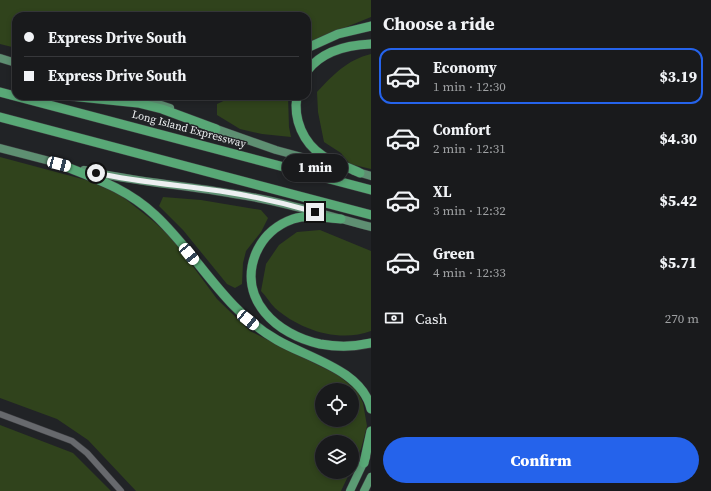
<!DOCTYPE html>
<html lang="en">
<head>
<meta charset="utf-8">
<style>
  body { margin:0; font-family:"Source Serif 4",serif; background:#222325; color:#f1f3f6; height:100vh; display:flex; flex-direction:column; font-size:15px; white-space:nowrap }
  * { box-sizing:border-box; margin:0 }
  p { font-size:13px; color:#9fa1a3 }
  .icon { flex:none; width:22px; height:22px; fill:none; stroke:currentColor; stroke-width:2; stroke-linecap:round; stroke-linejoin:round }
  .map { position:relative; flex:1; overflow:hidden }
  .details { display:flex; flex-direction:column; background:#191a1c; width:340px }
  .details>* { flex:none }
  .banner { position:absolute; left:12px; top:12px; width:299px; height:88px; border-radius:12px; box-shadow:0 2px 6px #0003,0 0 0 1px #37383b; display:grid; align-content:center; height:88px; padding:0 12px; background:#191a1c }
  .controls { position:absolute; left:315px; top:383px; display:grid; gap:8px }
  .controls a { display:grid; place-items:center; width:44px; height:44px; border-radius:50%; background:#191a1c; box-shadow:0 2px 6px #0003,0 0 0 1px #37383b; font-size:20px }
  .end { position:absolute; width:18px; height:18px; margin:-9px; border:5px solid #edeff1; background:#111; box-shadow:0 0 0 2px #111 }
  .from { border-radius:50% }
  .bubble { position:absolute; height:28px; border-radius:14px; background:#191a1c; box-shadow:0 2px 6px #0003,0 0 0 1px #37383b; font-size:13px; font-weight:800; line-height:28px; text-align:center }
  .car { position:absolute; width:12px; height:24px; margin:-12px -6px; border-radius:5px; box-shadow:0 0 3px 1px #0007; background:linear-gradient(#fff 24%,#345 0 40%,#fff 0 76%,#345 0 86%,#fff 0) }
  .banner b { display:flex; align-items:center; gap:14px; height:38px; font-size:15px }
  .banner b+b { border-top:1px solid #37383b }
  .banner i { width:10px; height:10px; background:#f1f3f6 }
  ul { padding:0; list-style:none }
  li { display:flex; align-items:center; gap:12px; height:56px; margin:0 8px 6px; padding:0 4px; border:2px solid transparent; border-radius:12px }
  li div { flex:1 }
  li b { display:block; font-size:15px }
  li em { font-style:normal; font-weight:800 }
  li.selected { border-color:#2563eb }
  li>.icon { width:36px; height:36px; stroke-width:1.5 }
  h2 { padding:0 12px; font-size:18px; line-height:48px }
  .pay { display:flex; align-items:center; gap:10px; height:44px; padding:0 12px; font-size:15px }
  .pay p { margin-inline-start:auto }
  .primary-button { display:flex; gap:8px; margin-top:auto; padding:8px 12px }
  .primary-button a { flex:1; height:46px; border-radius:24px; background:#2563eb; color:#fff; font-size:16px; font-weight:800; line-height:46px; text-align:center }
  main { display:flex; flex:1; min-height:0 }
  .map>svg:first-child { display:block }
  .green { fill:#30431c; fill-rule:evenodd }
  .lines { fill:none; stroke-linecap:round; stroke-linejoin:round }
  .tertiary-casing { stroke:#3d3e41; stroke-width:7 }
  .primary-casing { stroke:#3d3e41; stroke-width:9 }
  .trunk-casing { stroke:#3d3e41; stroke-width:9 }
  .motorway-casing { stroke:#3d3e41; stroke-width:10 }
  .tertiary { stroke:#67696d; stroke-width:6 }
  .primary { stroke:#5e8f72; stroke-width:8 }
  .trunk { stroke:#5b9c74; stroke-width:8 }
  .motorway { stroke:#58a876; stroke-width:9 }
  .route { stroke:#edeff1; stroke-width:5 }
  .labels { text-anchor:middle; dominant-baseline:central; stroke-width:3; stroke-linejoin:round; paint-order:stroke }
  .street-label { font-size:11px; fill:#edeff1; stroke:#212326 }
</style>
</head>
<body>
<main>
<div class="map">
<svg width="371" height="491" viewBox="0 0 371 491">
  <rect width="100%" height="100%" fill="#212326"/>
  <g class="green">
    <polygon points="0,0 371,0 371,17 307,43 307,16 16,16 16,48 0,44"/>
    <path d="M371,54V169L350,164L341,153L324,142L318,112L317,92C334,74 347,60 371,54Z"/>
    <polygon points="234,96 288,96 289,127 291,137 262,134 240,129 217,115 217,104"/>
    <path d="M0,157L86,180L119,194L152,220L172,238L217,299L250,331L338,375L357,391L363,403L367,426L361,449L352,468V442H322V472H350L341,491H136L88,440L57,419L0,398ZM322,390H352V420H322Z"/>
    <polygon points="163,197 201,200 261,210 268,218 261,232 246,251 243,263 242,284 235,288 227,284 183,230 159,206"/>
    <path d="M320,230L371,251V331C339,343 300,330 275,308C270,303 266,296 261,291L266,264L279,245L297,232Z"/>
    <polygon points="0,425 73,453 111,491 0,491"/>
  </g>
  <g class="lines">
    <defs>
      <polyline id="tertiary" points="0,414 72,441 87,453 121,491"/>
      <g id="primary">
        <polyline points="0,58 16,63"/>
        <polyline points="134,96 170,108"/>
        <polyline points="211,127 276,150 339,167"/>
        <polyline points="0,148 65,165"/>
        <path d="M84,170C133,182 184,185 234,194C281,201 326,215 371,227"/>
        <polyline points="354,171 371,176"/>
      </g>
      <g id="trunk">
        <polyline points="350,491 366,457"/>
        <polyline points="364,491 371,477"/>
      </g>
      <g id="motorway">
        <polyline points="307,48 338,34 371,26"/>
        <path d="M307,71C322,51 347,45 371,44"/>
        <polyline points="0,92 371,190"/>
        <polyline points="70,96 138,103 162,109 216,129"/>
        <path d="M297,96C293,119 303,143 323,156C334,163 348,167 360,173"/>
        <polyline points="0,117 371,215"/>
        <path d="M59,164C94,178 126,188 155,215C198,255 224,310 277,340C308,358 362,370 371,409"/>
        <path d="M341,219C325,218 308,214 293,219C276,225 263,237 256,253C237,299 277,335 320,344C337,347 354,347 371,343"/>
        <polyline points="364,463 371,431"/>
      </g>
    </defs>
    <use href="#tertiary" class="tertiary-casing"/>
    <use href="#primary" class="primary-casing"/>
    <use href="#trunk" class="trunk-casing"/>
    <use href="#motorway" class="motorway-casing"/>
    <use href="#tertiary" class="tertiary"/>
    <use href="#primary" class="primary"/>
    <use href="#trunk" class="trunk"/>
    <use href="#motorway" class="motorway"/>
  </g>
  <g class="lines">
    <path class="route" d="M96,173C137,182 178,185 220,191C252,196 284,203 315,212"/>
  </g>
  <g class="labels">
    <g class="street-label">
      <text transform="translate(189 129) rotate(15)">Long Island Expressway</text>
    </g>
  </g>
</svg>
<div class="controls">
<a><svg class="icon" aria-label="locate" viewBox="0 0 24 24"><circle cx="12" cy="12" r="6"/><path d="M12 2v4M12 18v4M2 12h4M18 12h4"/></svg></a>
<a><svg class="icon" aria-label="layers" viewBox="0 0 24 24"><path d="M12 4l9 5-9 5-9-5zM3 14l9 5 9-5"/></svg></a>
</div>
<i class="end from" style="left:96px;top:173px"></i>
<i class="end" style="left:315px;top:212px"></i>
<div class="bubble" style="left:282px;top:154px;width:66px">1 min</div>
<i class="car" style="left:59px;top:164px;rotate:105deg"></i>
<i class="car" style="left:189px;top:254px;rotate:141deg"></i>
<i class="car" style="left:248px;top:320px;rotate:129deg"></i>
<div class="banner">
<b><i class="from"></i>Express Drive South</b>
<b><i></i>Express Drive South</b>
</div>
</div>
<section class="details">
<h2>Choose a ride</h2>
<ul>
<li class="selected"><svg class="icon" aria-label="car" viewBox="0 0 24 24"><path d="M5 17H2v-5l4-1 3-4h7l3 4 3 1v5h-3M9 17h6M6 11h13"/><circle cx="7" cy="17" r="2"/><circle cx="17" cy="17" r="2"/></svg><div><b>Economy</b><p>1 min · 12:30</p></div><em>$3.19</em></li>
<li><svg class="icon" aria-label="car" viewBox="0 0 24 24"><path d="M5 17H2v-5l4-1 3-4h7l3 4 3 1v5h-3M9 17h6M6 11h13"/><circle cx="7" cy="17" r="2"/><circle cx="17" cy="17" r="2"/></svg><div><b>Comfort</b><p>2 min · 12:31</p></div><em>$4.30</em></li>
<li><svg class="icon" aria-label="car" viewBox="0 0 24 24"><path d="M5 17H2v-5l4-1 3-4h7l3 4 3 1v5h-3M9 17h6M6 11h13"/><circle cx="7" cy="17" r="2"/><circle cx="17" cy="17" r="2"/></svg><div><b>XL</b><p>3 min · 12:32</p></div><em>$5.42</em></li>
<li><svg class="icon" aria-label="car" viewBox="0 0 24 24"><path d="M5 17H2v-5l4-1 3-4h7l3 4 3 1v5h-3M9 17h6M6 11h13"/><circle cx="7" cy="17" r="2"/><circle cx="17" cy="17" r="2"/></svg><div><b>Green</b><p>4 min · 12:33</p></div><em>$5.71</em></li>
</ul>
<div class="pay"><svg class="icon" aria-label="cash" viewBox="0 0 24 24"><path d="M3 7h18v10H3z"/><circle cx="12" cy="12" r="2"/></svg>Cash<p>270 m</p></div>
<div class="primary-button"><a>Confirm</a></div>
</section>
</main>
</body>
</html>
